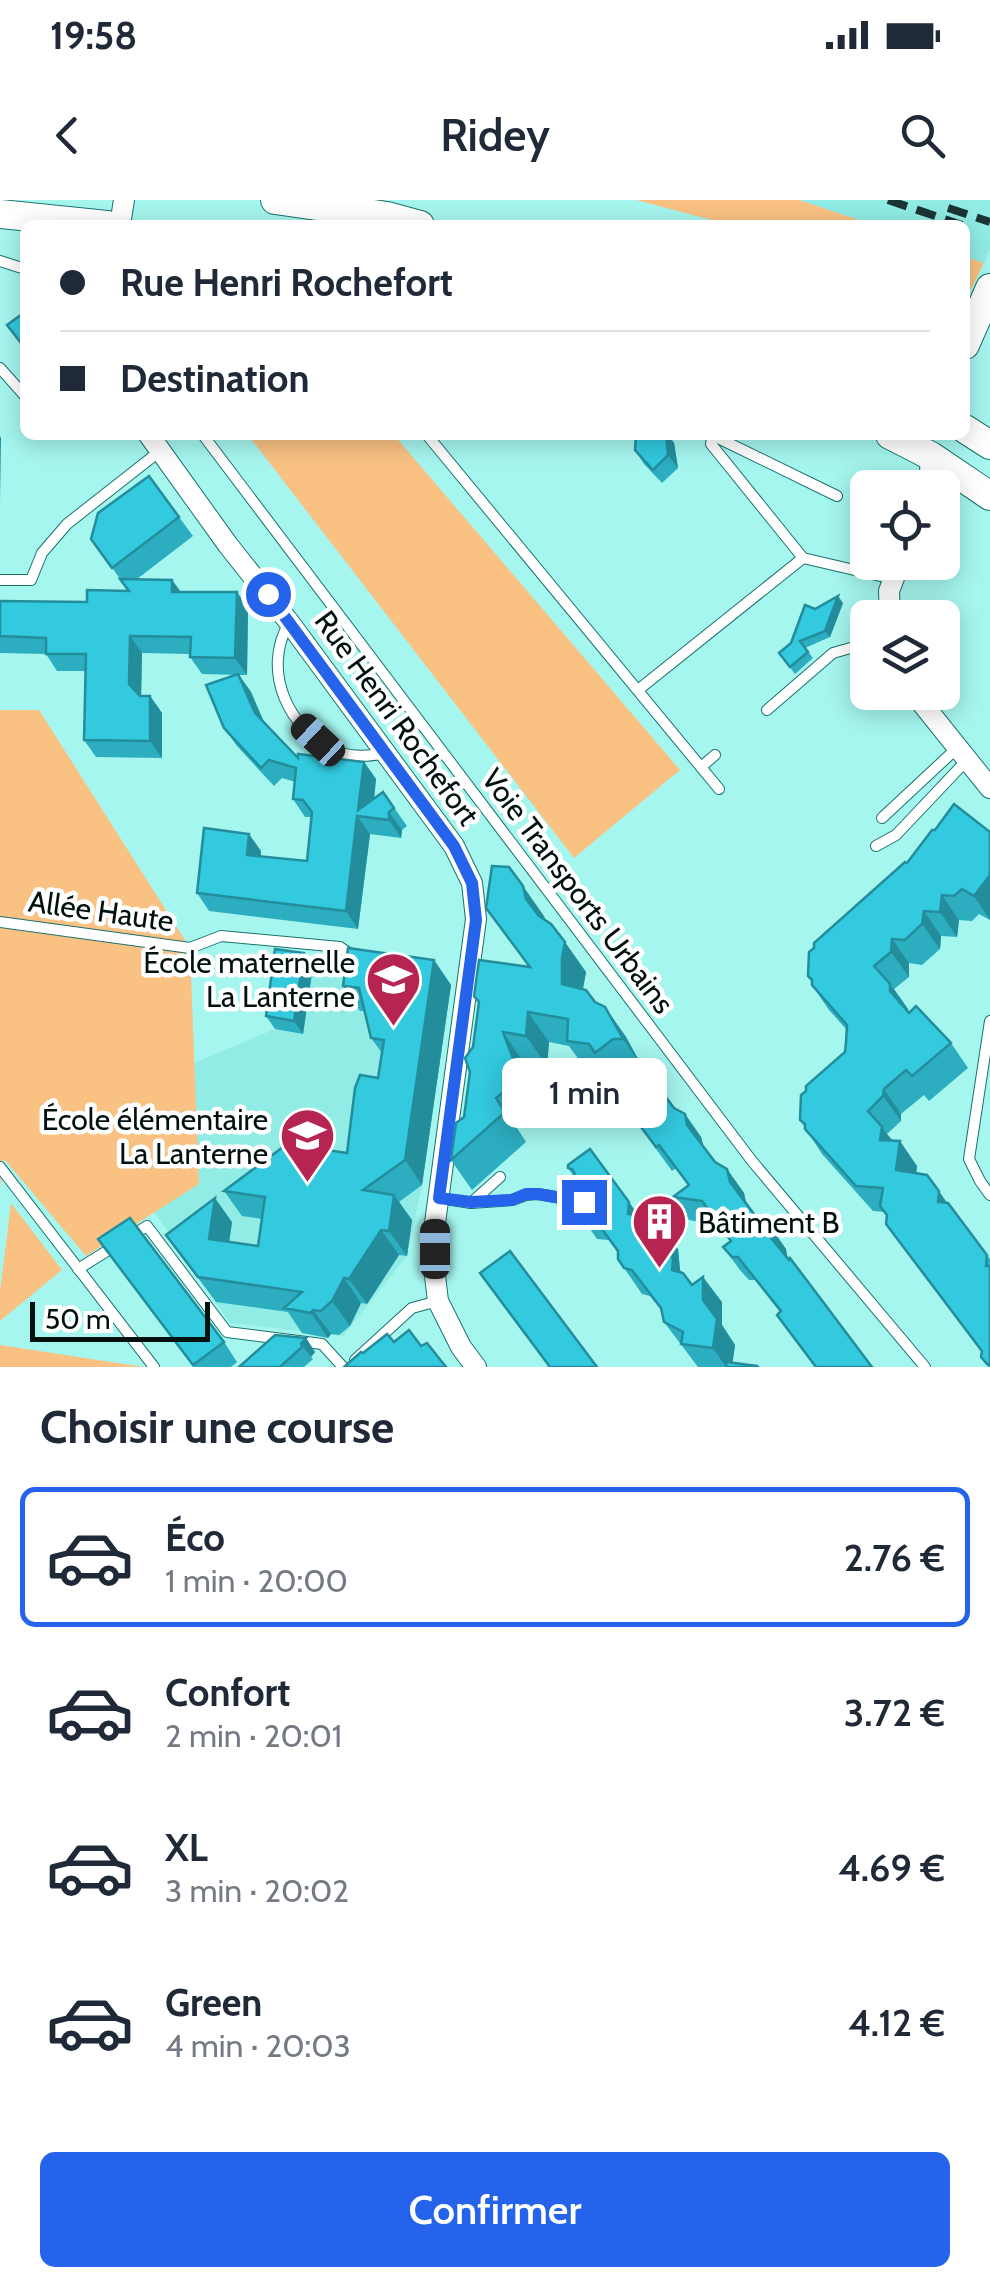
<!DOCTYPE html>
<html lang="fr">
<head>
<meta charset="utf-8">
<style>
  body { margin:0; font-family:Cabin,sans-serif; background:#f6f6f7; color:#1f2937; height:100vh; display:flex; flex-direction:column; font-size:38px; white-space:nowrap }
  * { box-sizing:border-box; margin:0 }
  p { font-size:32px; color:#747a83 }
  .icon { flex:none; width:55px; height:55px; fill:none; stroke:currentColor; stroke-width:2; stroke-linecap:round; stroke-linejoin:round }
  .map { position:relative; height:1167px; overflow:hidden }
  .details { display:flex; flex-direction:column; background:#fff; flex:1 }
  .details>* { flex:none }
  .hud { position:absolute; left:20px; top:20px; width:950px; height:220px; border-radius:15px; box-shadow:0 5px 25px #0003; display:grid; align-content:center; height:220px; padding:0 40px; background:#fff }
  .buttons { position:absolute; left:850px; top:270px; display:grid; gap:20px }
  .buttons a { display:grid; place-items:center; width:110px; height:110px; border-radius:15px; background:#fff; box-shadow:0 5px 25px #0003; font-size:50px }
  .scale { position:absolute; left:30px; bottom:25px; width:180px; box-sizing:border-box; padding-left:10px; border:5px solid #001110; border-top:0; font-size:28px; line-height:35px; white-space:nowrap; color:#001110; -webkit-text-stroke:8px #fff; paint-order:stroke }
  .end { position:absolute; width:45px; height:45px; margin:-22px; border:12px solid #2563eb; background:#fff; box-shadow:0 0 0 5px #fff }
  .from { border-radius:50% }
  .bubble { position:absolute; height:70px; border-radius:15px; background:#fff; box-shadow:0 5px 25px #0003; font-size:32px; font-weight:600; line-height:70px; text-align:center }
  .car { position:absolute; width:30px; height:60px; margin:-30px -15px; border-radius:12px; box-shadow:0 0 8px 2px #0007; background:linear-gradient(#222 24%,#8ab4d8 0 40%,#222 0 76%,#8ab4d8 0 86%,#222 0) }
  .hud b { display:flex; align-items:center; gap:35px; height:95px; font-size:38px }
  .hud b+b { border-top:2px solid #e0e1e3 }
  .hud i { width:25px; height:25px; background:#1f2937 }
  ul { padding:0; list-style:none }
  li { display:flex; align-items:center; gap:30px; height:140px; margin:0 20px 15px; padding:0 20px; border:5px solid transparent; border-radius:15px }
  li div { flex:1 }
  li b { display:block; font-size:38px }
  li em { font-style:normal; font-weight:600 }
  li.current { border-color:#2563eb }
  li>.icon { width:90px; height:90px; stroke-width:1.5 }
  h2 { padding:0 40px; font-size:45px; line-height:120px }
  .button { display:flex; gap:20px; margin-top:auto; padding:20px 40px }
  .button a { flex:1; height:115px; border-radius:15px; background:#2563eb; color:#fff; font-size:40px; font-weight:600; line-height:115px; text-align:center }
  .status { display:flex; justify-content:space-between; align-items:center; height:70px; padding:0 50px; background:#fff; direction:ltr }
  .status svg { height:28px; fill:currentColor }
  header { display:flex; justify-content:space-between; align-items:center; height:130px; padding:0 40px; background:#fff; font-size:45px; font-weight:600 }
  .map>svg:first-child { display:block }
  .built { fill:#90ece5 }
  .green { fill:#f9c283 }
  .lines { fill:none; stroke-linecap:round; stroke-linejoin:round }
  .lane-casing { stroke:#1a726d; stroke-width:12 }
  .street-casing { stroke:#1a726d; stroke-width:22 }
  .secondary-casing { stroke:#1a726d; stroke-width:30 }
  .lane { stroke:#fff; stroke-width:10 }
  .street { stroke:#fff; stroke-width:20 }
  .secondary { stroke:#fff; stroke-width:28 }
  .rail { stroke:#1a3533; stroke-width:8; stroke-dasharray:20 10; stroke-linecap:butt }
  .wall { fill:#2cadc0 }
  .shaded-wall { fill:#248d9c }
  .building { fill:#33c9df; stroke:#248d9c; stroke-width:2.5 }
  .route { stroke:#2563eb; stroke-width:12 }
  .labels { text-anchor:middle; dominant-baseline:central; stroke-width:9; stroke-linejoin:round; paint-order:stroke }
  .street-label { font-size:30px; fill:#001110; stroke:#fff }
  .poi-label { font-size:30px; fill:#001110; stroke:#fff; text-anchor:end }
</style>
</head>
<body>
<div class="status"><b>19:58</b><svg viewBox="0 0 49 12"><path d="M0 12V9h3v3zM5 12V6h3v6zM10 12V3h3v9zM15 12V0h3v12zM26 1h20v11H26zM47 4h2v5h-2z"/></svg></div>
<header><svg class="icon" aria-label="back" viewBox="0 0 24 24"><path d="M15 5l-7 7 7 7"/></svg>Ridey<svg class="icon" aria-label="search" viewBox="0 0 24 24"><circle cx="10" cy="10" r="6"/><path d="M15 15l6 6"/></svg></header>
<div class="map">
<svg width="990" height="1167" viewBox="0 0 990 1167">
  <rect width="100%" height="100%" fill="#a5f6ef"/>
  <g class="built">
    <polygon points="799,0 990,0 990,49 984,63 965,57 965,25 874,25"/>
    <polygon points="285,762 451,785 422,985 407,1056 343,1136 230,1123 113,951 173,872 275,829"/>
  </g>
  <g class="green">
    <polygon points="636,0 799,0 874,25 731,25"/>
    <polygon points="965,57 984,63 965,101"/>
    <polygon points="248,235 394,235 680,570 574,658"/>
    <polygon points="0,510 39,510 190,748 199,984 86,1056 4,959 0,988"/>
    <polygon points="11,1003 62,1070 0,1121 0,1091"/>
    <polygon points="0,1145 144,1167 0,1167"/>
  </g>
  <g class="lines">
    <defs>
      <g id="lane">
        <polyline points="0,61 25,69"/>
        <polyline points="0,168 25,196"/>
        <polyline points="203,235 752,961 925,1167"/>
        <polyline points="427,235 719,589"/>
        <polyline points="712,239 711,244 803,358 893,379"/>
        <polyline points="712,239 716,237 837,296"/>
        <polyline points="0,380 31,380 42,353 67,324 160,251"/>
        <path d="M289,423C261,470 288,532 339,552C354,558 371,556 386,553"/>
        <polyline points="638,490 803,358"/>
        <polyline points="767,510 833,453 868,443"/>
        <polyline points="701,567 715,555"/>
        <polyline points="882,618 957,548"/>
        <polyline points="876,646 896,635 967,560"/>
        <polyline points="0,722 190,748 221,736 340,747 356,758"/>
        <polyline points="990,821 969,959 980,981 990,995"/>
        <polyline points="0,967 154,1167"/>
        <polyline points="439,998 471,1003 500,977"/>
        <polyline points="471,1003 512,1000 526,995 538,994 585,1002"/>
        <polyline points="129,1037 147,1026 227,1132 322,1144 343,1167"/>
        <polyline points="78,1069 115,1046"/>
        <polyline points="355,1160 412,1108 438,1101"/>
      </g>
      <g id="street">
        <polyline points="120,25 124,0"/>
        <polyline points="149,235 228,345 289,422 454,646 472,683 476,719 435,1023 435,1076 438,1101 461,1147 476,1167"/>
        <polyline points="929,288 931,256"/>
        <polyline points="890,418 889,391 900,362"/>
        <polyline points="913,492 990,588"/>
      </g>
      <g id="secondary">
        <polyline points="275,0 387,16 420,25"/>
        <polyline points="0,14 107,25"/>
        <polyline points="965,145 990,88"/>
        <polyline points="965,229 990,245"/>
        <polyline points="890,235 931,256 990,296"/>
      </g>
    </defs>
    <use href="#lane" class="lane-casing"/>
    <use href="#street" class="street-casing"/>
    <use href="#secondary" class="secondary-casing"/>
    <use href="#lane" class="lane"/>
    <use href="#street" class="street"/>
    <use href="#secondary" class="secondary"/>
    <g class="rail">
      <polyline points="888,0 962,25"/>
      <polyline points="948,8 990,22"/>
    </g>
  </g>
  <g class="wall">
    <polygon points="674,243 678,268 662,283 644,264 635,250"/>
    <polygon points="179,317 193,336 137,379 172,380 180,392 237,392 248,409 247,475 239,475 251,492 264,523 298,558 364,562 376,579 374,599 383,592 407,626 402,630 401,638 370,634 358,729 209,711 197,693 261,651 261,656 307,661 312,617 305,617 293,599 295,582 282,578 274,586 237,546 224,528 237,475 202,474 190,457 190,454 142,453 141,496 150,496 162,513 162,558 96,557 84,540 85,471 57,471 46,454 0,453 0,401 87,402 129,391 91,339"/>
    <polygon points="843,403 830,437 805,448 813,458 795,474 779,453 791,443 815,409"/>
    <polygon points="990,632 990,720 979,714 972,721 959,720 957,737 941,736 940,749 922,765 909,763 909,777 894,789 908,809 907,811 951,843 968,868 929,901 924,895 901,914 901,921 887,934 917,966 916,974 947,1003 990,1059 990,1167 988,1167 981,1157 982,1153 886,1024 887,1015 885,1012 873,1011 822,954 800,920 845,852 847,830 829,810 812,785 812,782 808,776 907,663"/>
    <polygon points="486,708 544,716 545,720 586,772 583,789 595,802 605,807 626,837 644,870 634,870 616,883 610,874 588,872 569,846 549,842 547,866 524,863 536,894 535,905 529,905 527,920 517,928 526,942 472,990 451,960 464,917 529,767"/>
    <polygon points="304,753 313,766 303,834 275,829 266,816"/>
    <polygon points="434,760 451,785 422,985 399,1002 412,1020 407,1056 399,1055 367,1104 361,1103 350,1126 339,1135 331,1134 328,1138 302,1133 288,1112 216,1102 166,1035 232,1022 229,1042 258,1046 262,1019 242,1016 224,991 347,953 378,878 382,853 371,838 364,811 360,811 343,786"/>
    <polygon points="674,908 685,914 701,937 703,946 715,962 727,969 744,993 746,1004 757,1018 769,1025 786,1049 787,1058 872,1167 815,1167 777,1115 780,1112 755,1080 749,1080 740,1070 723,1047 730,1041 718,1025 689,1020 673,997 688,985 676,968 672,971 654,946"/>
    <polygon points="568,965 639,1016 650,1029 678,1049 680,1070 692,1085 722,1102 722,1125 735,1145 732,1163 758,1167 698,1167 664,1122 661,1110 650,1096 642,1094 624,1068 618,1052 609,1040 597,1039 579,1013 576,994 569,985 575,978 568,968"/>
    <polygon points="98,1039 224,1142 237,1162 231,1167 194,1167"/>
    <polygon points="306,1138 315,1152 311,1157 313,1159 304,1167 239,1167"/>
  </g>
  <g class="shaded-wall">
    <polygon points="666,235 669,235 674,243 678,268 668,255"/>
    <polygon points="0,236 1,238 0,302"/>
    <polygon points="172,380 184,396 172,392"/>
    <polygon points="237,392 248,409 247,475 235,458"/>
    <polygon points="838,396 843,403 830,437 825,431"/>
    <polygon points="130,436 142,453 141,501 129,484"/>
    <polygon points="238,474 251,492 268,531 255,513"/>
    <polygon points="150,496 162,513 162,558 150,541"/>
    <polygon points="364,562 376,579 372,618 358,610"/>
    <polygon points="389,612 402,630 401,638 389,620"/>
    <polygon points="357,616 370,634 358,729 346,711"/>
    <polygon points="249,634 261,651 259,672 247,655"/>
    <polygon points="990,675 990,720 974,696"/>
    <polygon points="523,686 544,716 548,729 526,699"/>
    <polygon points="942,695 959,720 957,737 940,712"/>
    <polygon points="924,711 941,736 940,749 922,724"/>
    <polygon points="892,739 909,763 909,777 891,752"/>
    <polygon points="565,742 586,772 583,788 562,784 562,758"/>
    <polygon points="304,753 313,766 303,834 294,821"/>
    <polygon points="434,760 451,785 422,985 405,960"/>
    <polygon points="890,784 908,809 907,815 890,791"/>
    <polygon points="605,807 626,837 644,870 623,839"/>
    <polygon points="528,812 549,842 547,866 526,836"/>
    <polygon points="503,832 524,863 536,894 535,905 514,875"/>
    <polygon points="508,875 529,905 527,920 506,890"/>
    <polygon points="884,889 901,914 901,921 883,896"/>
    <polygon points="685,914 701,937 704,948 687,925"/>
    <polygon points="882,927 899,951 900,941 917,966 914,995 896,970 880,940"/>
    <polygon points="727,969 744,993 747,1006 730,982"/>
    <polygon points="939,991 956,1016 938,1002"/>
    <polygon points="394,995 412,1020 407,1056 389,1031"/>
    <polygon points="215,998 232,1022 226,1063 209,1039"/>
    <polygon points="629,1002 647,1027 628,1014"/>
    <polygon points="660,1023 678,1049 680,1070 691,1085 672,1070 662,1045"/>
    <polygon points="769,1025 786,1049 788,1061 771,1038"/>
    <polygon points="381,1030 399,1055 367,1104 349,1079"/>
    <polygon points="703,1077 722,1102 722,1125 735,1145 732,1167 726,1167 713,1148 703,1100"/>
    <polygon points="344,1078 361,1103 350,1126 332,1101"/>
    <polygon points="313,1110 331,1134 328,1138 311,1113"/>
    <polygon points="306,1138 315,1152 311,1157 301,1144"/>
  </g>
  <g class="building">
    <polygon points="25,112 25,148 7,125"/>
    <polygon points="636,235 666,235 668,255 653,270 635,250"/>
    <polygon points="149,276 179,317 112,368 91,339 98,313"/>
    <polygon points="120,379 172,380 172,392 237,392 235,458 190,457 191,437 130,436 129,484 140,496 150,496 150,541 84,540 86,454 46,454 46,438 0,436 0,401 87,402 87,390 129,391"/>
    <polygon points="838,396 825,431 800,441 808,452 790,467 779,453 791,443 805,405 815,409"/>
    <polygon points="238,474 255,513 298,558 298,554 364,562 358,610 383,592 394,608 389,612 389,620 357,616 346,711 197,693 204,628 249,634 247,655 307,661 312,612 303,600 293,599 296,568 269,560 261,568 224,528 206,485"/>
    <polygon points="954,604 990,632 990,675 974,696 962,689 954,696 942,695 940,712 924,711 922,724 905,740 892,739 891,752 874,766 890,784 890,791 909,813 916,806 951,843 912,876 906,870 884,889 883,896 868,911 882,927 880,940 900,941 896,970 927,975 939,991 938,1002 948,1003 987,1055 986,1066 990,1066 990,1165 987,1164 981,1157 982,1151 886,1024 887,1015 880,1006 883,988 856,986 805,929 805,924 800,920 801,895 806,891 806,886 845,852 846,842 847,825 812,785 812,780 808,776 809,752 814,748 814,743 905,662 907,663 932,630 935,630"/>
    <polygon points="492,666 509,667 523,686 526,699 539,716 551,724 565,742 562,758 562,784 586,790 595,802 605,807 623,839 613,839 595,853 589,844 567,841 568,819 528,812 526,836 503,832 515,864 514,875 508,875 506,890 496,898 505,912 451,960 456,923 464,917 470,872 465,858 473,847 479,802 474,796 479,760 530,767 486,708"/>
    <polygon points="348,748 434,760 405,960 363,990 394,995 389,1031 381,1030 349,1079 344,1078 332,1101 321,1111 313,1110 311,1113 284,1108 302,1092 198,1077 166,1035 215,998 209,1039 258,1046 265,997 224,991 287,944 347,953 355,888 360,875 378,878 384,840 371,838 359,788 343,786"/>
    <polygon points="275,749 304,753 294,821 266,816"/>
    <polygon points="662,892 674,908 685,914 687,925 715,962 727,969 730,982 757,1018 769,1025 771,1038 789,1060 790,1058 872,1167 816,1167 777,1115 781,1111 738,1057 732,1057 723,1047 731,1041 702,1001 673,997 689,985 659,945 656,947 638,923 640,920 635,912"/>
    <polygon points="590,949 629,1002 628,1014 641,1016 650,1029 660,1023 662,1045 673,1059 672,1070 683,1073 692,1085 703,1077 703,1100 717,1119 713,1148 681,1144 683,1132 664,1122 661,1108 632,1070 624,1068 618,1059 618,1051 591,1014 579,1013 576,1004 576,986 569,985 576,977 573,970 568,968 568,965"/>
    <polygon points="130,1018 224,1142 193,1165 98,1039"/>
    <polygon points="510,1051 597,1167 550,1167 480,1073"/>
    <polygon points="409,1130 421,1146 427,1143 446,1167 344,1167 361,1152 363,1153 387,1134 394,1142"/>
    <polygon points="275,1135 306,1138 301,1144 303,1146 280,1167 239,1167"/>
    <polygon points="727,1162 757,1166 758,1167 726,1167"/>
  </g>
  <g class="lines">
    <polyline class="route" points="268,394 454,646 472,683 476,720 439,998 471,1002 512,1000 526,994 538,994 584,1002"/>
  </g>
  <defs>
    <symbol id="school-pin" viewBox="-11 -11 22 30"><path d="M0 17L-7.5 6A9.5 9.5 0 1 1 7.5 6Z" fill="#b62551" stroke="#fff"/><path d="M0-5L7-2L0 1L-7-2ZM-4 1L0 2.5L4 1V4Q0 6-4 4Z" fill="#fff"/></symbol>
    <symbol id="building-pin" viewBox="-11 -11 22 30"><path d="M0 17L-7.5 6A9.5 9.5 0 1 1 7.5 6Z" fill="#b62551" stroke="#fff"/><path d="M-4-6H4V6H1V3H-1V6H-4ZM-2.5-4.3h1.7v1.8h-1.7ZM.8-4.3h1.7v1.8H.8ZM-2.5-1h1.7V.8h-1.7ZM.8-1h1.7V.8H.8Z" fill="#fff"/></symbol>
  </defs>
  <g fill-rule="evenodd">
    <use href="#school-pin" x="362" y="748" width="63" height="86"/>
    <use href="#school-pin" x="276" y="904" width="63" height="86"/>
    <use href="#building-pin" x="628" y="990" width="63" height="86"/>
  </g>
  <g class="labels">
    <g class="street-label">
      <text transform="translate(397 518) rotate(54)">Rue Henri Rochefort</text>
      <text transform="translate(578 691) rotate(53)">Voie Transports Urbains</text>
      <text transform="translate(101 711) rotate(8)">Allée Haute</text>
    </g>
    <g class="poi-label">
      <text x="355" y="762">École maternelle<tspan x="355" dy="34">La Lanterne</tspan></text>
      <text x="268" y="919">École élémentaire<tspan x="268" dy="34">La Lanterne</tspan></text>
      <text x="698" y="1022" text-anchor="start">Bâtiment B</text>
    </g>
  </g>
</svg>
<div class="buttons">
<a><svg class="icon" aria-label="locate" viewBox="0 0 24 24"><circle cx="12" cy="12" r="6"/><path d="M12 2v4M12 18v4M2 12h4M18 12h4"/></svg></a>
<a><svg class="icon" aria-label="layers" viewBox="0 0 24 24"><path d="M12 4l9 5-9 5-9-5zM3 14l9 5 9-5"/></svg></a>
</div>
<div class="scale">50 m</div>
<i class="end from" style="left:268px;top:394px"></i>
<i class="end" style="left:584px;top:1002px"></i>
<div class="bubble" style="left:502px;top:858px;width:165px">1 min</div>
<i class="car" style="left:318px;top:540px;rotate:313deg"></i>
<i class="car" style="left:435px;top:1049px;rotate:0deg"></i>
<div class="hud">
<b><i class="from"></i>Rue Henri Rochefort</b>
<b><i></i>Destination</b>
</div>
</div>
<section class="details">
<h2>Choisir une course</h2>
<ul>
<li class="current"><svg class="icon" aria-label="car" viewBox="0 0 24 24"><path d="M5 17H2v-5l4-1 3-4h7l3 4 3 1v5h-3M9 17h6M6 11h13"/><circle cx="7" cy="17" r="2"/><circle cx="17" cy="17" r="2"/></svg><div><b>Éco</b><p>1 min · 20:00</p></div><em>2.76 €</em></li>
<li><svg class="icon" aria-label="car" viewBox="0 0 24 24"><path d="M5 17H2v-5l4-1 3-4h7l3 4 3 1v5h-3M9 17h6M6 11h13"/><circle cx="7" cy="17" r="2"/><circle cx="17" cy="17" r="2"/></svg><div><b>Confort</b><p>2 min · 20:01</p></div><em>3.72 €</em></li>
<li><svg class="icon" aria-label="car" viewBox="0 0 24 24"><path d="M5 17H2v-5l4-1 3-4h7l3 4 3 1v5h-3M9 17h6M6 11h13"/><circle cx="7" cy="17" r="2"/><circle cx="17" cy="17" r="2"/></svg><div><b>XL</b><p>3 min · 20:02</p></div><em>4.69 €</em></li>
<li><svg class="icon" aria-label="car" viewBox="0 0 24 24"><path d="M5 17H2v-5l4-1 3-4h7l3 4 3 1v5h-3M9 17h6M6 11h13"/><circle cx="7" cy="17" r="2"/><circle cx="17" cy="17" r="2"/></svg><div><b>Green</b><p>4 min · 20:03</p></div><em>4.12 €</em></li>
</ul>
<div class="button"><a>Confirmer</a></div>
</section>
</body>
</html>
